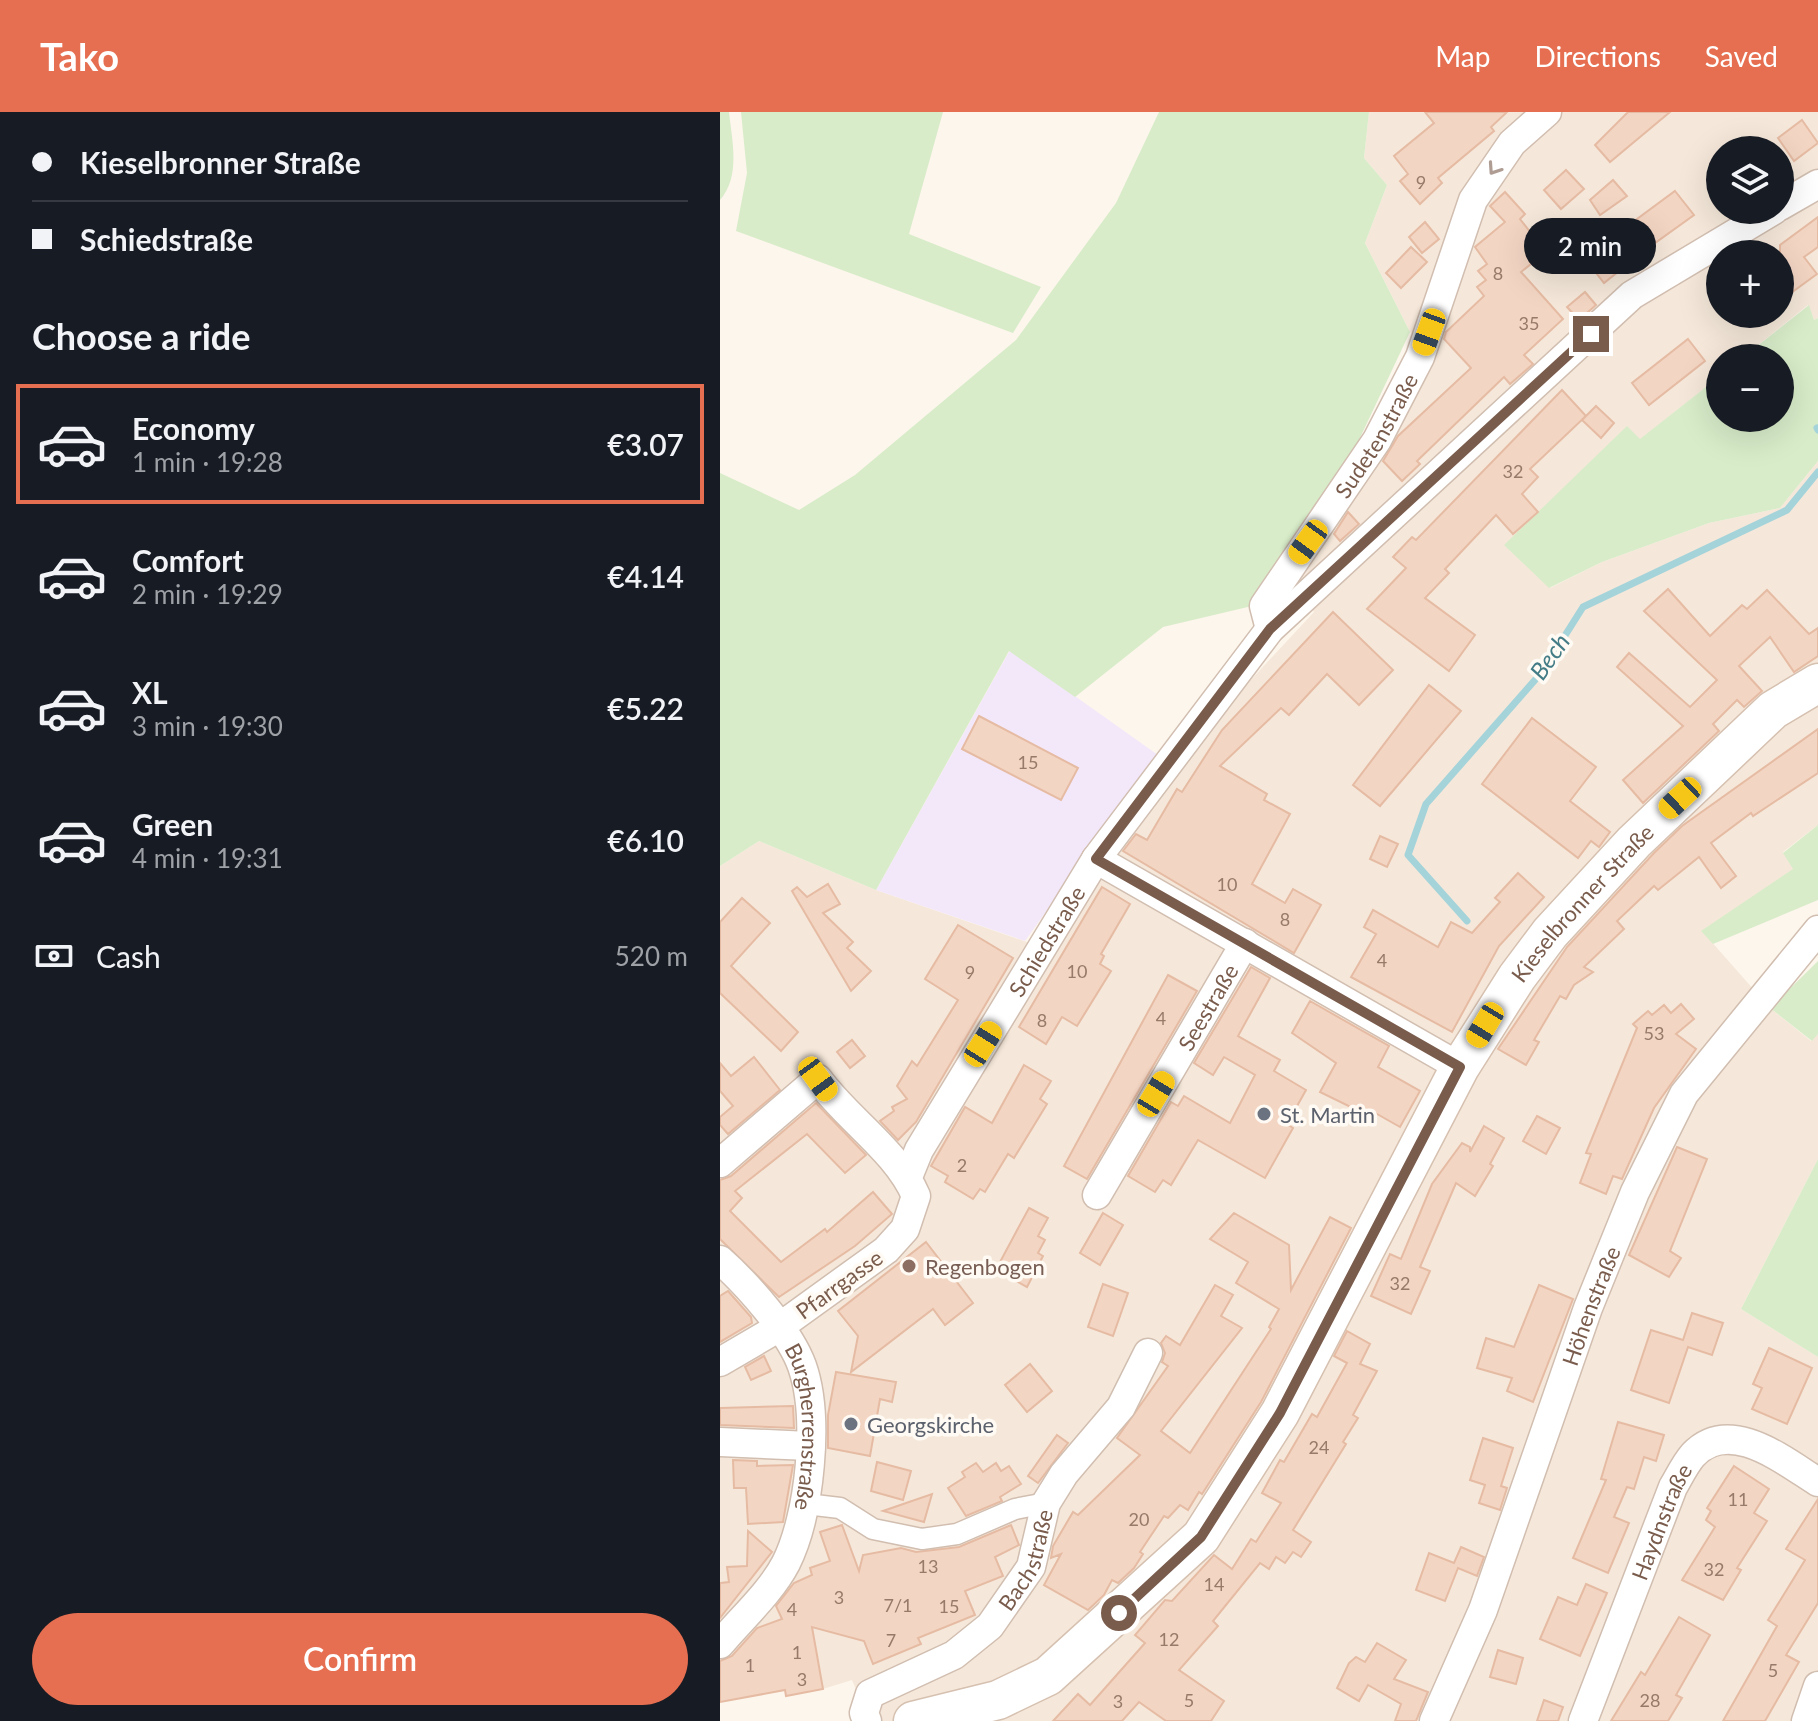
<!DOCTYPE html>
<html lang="en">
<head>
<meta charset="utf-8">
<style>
  body { margin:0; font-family:Lato,sans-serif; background:#242831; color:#f1f3f6; height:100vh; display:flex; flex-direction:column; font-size:30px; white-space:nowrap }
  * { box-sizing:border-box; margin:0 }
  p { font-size:26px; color:#9ea1a6 }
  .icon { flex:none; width:44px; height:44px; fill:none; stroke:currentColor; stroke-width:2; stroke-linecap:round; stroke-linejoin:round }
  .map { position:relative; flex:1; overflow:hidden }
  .panel { display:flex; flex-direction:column; background:#171b24; width:720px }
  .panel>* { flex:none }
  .banner { display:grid; align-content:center; height:176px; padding:0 32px; background:#171b24 }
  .controls { position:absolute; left:986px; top:24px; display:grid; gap:16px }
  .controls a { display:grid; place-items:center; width:88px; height:88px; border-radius:50%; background:#171b24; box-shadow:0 8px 32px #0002; font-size:40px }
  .end { position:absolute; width:36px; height:36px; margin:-18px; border:10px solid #7a5c4d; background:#fff; box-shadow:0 0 0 4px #fff }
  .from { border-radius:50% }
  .bubble { position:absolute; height:56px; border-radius:28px; background:#171b24; box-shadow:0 8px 32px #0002; font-size:26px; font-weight:600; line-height:56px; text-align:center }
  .car { position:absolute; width:24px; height:48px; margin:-24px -12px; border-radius:10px; box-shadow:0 0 6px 2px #0007; background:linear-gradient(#f5c518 24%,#345 0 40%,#f5c518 0 76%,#345 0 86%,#f5c518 0) }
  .banner b { display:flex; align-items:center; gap:28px; height:76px; font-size:30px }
  .banner b+b { border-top:2px solid #363941 }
  .banner i { width:20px; height:20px; background:#f1f3f6 }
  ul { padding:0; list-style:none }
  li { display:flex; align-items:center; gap:24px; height:120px; margin:0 16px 12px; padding:0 16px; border:4px solid transparent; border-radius:0px }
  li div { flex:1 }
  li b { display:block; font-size:30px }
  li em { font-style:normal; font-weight:600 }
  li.current { border-color:#e76f51 }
  li>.icon { width:72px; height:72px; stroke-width:1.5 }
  h2 { padding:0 32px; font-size:36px; line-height:96px }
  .pay { display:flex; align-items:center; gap:20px; height:88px; padding:0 32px; font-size:30px }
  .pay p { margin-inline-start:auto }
  .action { display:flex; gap:16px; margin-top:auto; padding:16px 32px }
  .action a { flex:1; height:92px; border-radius:48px; background:#e76f51; color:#fff; font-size:32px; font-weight:600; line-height:92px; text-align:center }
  header { display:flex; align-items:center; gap:48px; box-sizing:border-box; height:112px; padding:0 40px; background:#e76f51; color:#fff }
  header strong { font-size:38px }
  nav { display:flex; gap:44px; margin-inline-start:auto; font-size:28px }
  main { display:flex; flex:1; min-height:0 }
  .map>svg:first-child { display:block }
  .residential { fill:#f5e8da; fill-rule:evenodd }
  .education { fill:#f3e8fa }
  .green { fill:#d8ecc9 }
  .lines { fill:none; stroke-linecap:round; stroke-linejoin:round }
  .stream { stroke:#a5d3da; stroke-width:7 }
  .building { fill:#f3d5c3; stroke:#e6bba3; stroke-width:2 }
  .pedestrian-casing { stroke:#d1beb0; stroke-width:23 }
  .minor-casing { stroke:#d1beb0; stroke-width:31 }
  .secondary-casing { stroke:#d6c0b0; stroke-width:41 }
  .pedestrian { stroke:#fff; stroke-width:20 }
  .minor { stroke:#fff; stroke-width:28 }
  .secondary { stroke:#fff; stroke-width:38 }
  .oneway { stroke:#af9d94 }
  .route { stroke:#7a5c4d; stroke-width:10 }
  .worship-dot { fill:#6b7280; stroke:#fffaf3; stroke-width:3 }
  .education-dot { fill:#8d6e63; stroke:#fffaf3; stroke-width:3 }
  .labels { text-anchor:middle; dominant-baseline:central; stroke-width:7; stroke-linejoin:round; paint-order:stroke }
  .number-label { font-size:18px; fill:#987a6a }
  .street-label { font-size:22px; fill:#7a5c4d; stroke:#fffaf3 }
  .worship-label { font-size:22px; fill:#5b616d; stroke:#fffaf3; text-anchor:start }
  .education-label { font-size:22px; fill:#785e54; stroke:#fffaf3; text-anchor:start }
  .water-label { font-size:24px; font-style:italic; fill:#437c86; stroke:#fffaf3 }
</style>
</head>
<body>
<header>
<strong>Tako</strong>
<nav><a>Map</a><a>Directions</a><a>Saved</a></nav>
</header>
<main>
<section class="panel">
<div class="banner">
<b><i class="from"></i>Kieselbronner Straße</b>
<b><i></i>Schiedstraße</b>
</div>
<h2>Choose a ride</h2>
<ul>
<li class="current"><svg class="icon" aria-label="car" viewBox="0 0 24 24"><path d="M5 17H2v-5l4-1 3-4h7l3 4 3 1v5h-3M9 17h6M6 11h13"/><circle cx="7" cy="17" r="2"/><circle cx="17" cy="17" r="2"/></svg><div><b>Economy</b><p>1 min · 19:28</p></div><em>€3.07</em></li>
<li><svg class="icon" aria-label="car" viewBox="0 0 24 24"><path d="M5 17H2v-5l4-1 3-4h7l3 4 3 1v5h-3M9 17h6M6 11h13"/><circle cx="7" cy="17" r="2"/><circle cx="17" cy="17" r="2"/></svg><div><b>Comfort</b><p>2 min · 19:29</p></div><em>€4.14</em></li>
<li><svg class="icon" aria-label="car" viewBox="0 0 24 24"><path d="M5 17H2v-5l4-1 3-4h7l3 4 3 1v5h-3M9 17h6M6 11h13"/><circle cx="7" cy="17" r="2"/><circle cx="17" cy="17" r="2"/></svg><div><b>XL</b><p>3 min · 19:30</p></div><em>€5.22</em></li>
<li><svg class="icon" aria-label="car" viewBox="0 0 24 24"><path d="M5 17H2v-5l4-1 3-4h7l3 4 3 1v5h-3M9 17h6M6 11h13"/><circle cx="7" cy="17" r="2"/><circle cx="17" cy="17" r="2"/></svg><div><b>Green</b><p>4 min · 19:31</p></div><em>€6.10</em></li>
</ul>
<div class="pay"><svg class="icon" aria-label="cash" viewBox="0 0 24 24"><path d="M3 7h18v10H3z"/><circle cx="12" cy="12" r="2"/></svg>Cash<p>520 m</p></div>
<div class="action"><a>Confirm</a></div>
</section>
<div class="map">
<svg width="1098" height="1609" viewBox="0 0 1098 1609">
  <rect width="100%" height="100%" fill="#fdf6ec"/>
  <path class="residential" d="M649,0H1098V206L1094,208L1088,193L1022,246H1000V264L920,328L906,315L830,476L882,450L989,411L1060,396L1098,349V713L1063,740L1074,757L982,819L1050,896L1091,929L1098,922V1047L1021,1197L1098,1245V1609H149L132,1568L103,1577L65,1578L0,1590V754L39,729L156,778L333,839L408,722L513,587L594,500L572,468L713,229L690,220L645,131L667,73L644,46ZM1000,38H1060V98H1000ZM1000,142H1060V202H1000Z"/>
  <polygon class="education" points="290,538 438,643 305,829 156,778"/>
  <g class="green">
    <path d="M0,0H9C12,29 21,64 0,88Z"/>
    <polygon points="21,0 223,0 189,122 321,175 293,221 16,119 27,61"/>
    <polygon points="439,0 649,0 644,46 667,73 645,131 690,220 638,330 532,494 443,515 355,585 289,539 156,778 39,729 0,754 0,361 79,398 135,363 296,228 396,91"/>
    <polygon points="1089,193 1094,208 1098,206 1098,349 1060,396 989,411 882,450 829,476 784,433 907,314 920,327 1000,264 1000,306 1060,306 1060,246 1022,246"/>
    <polygon points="1098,713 1098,788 993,832 981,819 1073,757 1063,741"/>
    <polygon points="1098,849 1098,922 1092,929 1050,896"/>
    <polygon points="1098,1047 1098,1245 1021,1197"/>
  </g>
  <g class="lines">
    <g class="stream">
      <polyline points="1097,316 1098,318"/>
      <polyline points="747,809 688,743 706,692 822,560 863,495 1067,398 1098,360"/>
    </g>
  </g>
  <g class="building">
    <polygon points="705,0 787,0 771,15 774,19 718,66 722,71 700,92 680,69 688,62 674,44 714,11"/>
    <polygon points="908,0 950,0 890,50 875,33"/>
    <polygon points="1082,8 1098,31 1074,49 1058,26"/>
    <polygon points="846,58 864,77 841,97 824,78"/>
    <polygon points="893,68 907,84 880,103 870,88"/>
    <polygon points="955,79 974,103 935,131 917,107"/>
    <polygon points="785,80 805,102 800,107 826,140 801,160 843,207 804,243 813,252 790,272 784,265 697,349 700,352 682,369 663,349 678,324 751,256 724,227 726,220 764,184 757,175 766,168 758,159 767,152 755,135 785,110 770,94"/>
    <polygon points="1098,105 1098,135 1084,145 1097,162 1060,189 1060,133"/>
    <polygon points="705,110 719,127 702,141 689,125"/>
    <polygon points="886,132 904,155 884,171 866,148"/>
    <polygon points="691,135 707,150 681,176 666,161"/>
    <polygon points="865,180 876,193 859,208 847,195"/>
    <polygon points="968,227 985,249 929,293 912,271"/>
    <polygon points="842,278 866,304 810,357 818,365 802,382 818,400 793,422 776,403 725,457 729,461 705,486 755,523 729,559 647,497 686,456 673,445 692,425 696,428"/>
    <polygon points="876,294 894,311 881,326 862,308"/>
    <polygon points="628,400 639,412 620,429 614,422"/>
    <polygon points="948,477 990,524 1022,493 1027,497 1047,478 1089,522 1098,516 1098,544 1074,560 1050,525 1019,554 1042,579 1024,595 1017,588 993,612 999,619 923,691 903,668 963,614 897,555 909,541 970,595 997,568 924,499"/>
    <polygon points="613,500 673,558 639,593 607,562 569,603 561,596 500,654 547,682 544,688 570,702 532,772 565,791 573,777 601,793 574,841 403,739 416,722 427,728 457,677 462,680 502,618"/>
    <polygon points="709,573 741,599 660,694 633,673"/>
    <polygon points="259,604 358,656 341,688 242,637"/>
    <polygon points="812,606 876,655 850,689 890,720 879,735 871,729 858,746 762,672"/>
    <polygon points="1098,617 1098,661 1033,704 1031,701 991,731 1016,764 1001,776 979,745 938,778 934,774 897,809 904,817 864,855 873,860 854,873 846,887 840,884 814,928 819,930 806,953 778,937 847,835 934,741 962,714"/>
    <polygon points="660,724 678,732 667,755 650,747"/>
    <polygon points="798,761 824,785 779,834 732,920 631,865 656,822 644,815 653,798 718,835 731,810 752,821 780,790 775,786"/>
    <polygon points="108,772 120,792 103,801 133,830 127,836 151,859 131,879 72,779 77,775 87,785"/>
    <polygon points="382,775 410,792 381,842 384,844 380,852 391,859 357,914 342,905 326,932 299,915"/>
    <polygon points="22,786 50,811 11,854 78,920 61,939 0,881 0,810"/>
    <polygon points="238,813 293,846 196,1010 178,1028 160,1009 174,999 172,995 187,987 177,974 192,949 197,954 238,888 205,867"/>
    <polygon points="531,855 550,866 518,924 560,948 554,959 586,978 567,1012 573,1016 545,1066 478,1028 451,1073 443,1068 435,1080 408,1064 451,990 458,994 464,984 510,1011 535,963 504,945 493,963 474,951"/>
    <polygon points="448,863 477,879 367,1067 344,1054"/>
    <polygon points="590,889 669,934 658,955 700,979 680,1015 650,998 647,1003 600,980 616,951 572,921"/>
    <polygon points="961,892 974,907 956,922 976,937 934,996 902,1067 893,1064 886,1082 860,1071 871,1042 866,1041 917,916 913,912 928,899 932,903 944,893 951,901"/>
    <polygon points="132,928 145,944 130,956 117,940"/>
    <polygon points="34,945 60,978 8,1022 0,1013 0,1005 13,994 0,979 0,951 11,964"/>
    <polygon points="304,953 331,969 320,987 327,992 294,1046 288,1042 265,1080 260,1077 253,1087 225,1070 228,1064 211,1054 245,995 272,1011"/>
    <polygon points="96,991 146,1043 125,1061 87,1022 15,1079 22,1086 10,1099 61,1150 105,1117 107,1120 153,1080 172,1102 135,1134 59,1185 0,1127 0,1068 11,1064"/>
    <polygon points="817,1004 840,1016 826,1042 803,1029"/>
    <polygon points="764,1014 784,1026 770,1052 773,1054 755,1084 736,1071 700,1155 710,1159 691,1202 651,1184 670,1142 681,1147 712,1072 742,1031 750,1035 750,1040"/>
    <polygon points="957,1035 987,1047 950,1139 961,1146 949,1165 909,1143"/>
    <polygon points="309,1096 328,1106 318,1124 325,1128 318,1141 323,1144 307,1175 291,1166 296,1158 280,1150"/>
    <polygon points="383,1101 403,1113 380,1153 360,1141"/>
    <polygon points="514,1101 569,1133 571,1178 610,1105 631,1116 541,1290 482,1382 479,1380 468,1398 460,1393 448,1406 444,1404 420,1440 423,1442 414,1456 398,1471 392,1468 384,1483 368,1498 324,1473 341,1442 331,1446 333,1434 353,1400 358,1403 420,1343 397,1326 448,1254 442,1250 445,1241 441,1231 446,1224 460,1233 495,1173 513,1183 501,1204 522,1216 441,1319 470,1341 551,1217 549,1215 559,1197 516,1171 528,1150 490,1127"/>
    <polygon points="206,1130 253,1191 225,1213 213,1197 131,1260 138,1224 118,1199"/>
    <polygon points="383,1172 408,1181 393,1224 368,1215"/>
    <polygon points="819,1173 853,1187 813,1290 787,1279 792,1266 757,1256 766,1226 794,1235"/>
    <polygon points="8,1179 31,1205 32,1211 0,1230 0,1184"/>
    <polygon points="972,1201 1003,1211 992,1243 968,1235 949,1291 911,1278 931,1218 963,1228"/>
    <polygon points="627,1219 650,1232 640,1252 657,1259 633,1303 638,1306 623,1330 626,1332 573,1418 591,1430 581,1445 573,1440 565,1451 556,1445 549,1457 540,1451 493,1509 498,1514 459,1558 504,1589 491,1609 446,1609 419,1590 402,1609 333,1609 358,1582 370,1593 425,1531 415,1523 445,1488 452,1489 494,1443 512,1457 531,1427 536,1430 561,1391 542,1381 560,1348 564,1350 592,1302 597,1305 627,1251 614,1244"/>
    <polygon points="1049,1236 1092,1256 1067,1312 1032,1297 1042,1276 1033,1272"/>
    <polygon points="44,1244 51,1259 31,1268 25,1255"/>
    <polygon points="310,1252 332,1279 307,1300 285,1273"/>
    <polygon points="116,1260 176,1270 172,1290 160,1287 150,1344 108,1336 108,1303"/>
    <polygon points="73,1294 74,1316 0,1313 0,1296"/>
    <polygon points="898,1310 944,1323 936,1349 924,1345 914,1377 907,1375 894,1405 909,1411 888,1461 853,1446 886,1368 881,1367"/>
    <polygon points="337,1323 348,1331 318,1371 308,1364"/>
    <polygon points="763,1326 793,1336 781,1374 787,1376 780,1398 759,1391 765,1373 750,1368"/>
    <polygon points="13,1348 37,1349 37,1354 73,1353 63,1410 28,1412 26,1376 14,1376"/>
    <polygon points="157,1350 191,1359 183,1388 151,1379"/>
    <polygon points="256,1351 263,1360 276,1351 281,1359 289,1354 301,1372 280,1385 282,1389 246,1404 228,1376 245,1365 242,1360"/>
    <polygon points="1014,1354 1049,1377 1034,1401 1047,1409 1017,1456 1021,1458 1003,1488 962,1468 995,1415 986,1408 991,1399 987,1396"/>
    <polygon points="212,1382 204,1410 163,1399"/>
    <polygon points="1098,1387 1098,1491 1066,1543 1079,1550 1045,1609 1003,1609 1057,1514 1048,1508 1085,1448 1066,1437"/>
    <polygon points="122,1413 139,1459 143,1443 181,1436 196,1440 239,1435 291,1413 299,1433 275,1445 283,1464 245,1479 255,1503 198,1526 201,1532 153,1552 144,1529 92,1515 103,1577 66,1584 65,1578 0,1590 0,1549 12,1544 37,1516 62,1507 56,1494 74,1471 92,1463 90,1456 110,1449 100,1420"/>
    <polygon points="28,1419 52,1440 0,1506 0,1471 9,1470 7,1455 27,1454"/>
    <polygon points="741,1435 764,1445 757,1464 738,1456 725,1489 696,1478 709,1441 734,1451"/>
    <polygon points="866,1472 887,1481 860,1544 820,1527 838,1485 857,1493"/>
    <polygon points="959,1505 990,1523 956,1583 962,1586 948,1609 891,1609 921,1560 925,1563"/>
    <polygon points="657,1531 686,1548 674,1567 708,1580 696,1609 675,1609 681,1592 648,1573 639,1589 617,1576 629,1551 636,1545 645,1550"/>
    <polygon points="778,1538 803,1546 796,1572 770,1565"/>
    <polygon points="824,1588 843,1595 838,1609 817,1609"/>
  </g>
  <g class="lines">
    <defs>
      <polyline id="pedestrian" points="86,1392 120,1396 153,1417 202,1427 237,1422 295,1397 326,1391"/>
      <g id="minor">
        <polyline points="1060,94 1098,72"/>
        <path id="s1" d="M550,517L544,494L657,328L700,245L753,88L792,31L827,0"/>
        <polyline points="376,747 740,955"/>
        <path d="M0,1051L98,967C127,1007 177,1039 196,1084L185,1117L166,1138L58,1216L0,1250"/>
        <path id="s2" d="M188,1065L199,1038L376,747L550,517L912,183L1054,98"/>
        <path id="s3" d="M377,1083L525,831"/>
        <path id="s4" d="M0,1148C27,1172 70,1220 82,1254C100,1305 90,1403 66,1451C51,1480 21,1507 0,1532"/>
        <polyline points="0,1330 89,1334"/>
        <path id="s5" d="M147,1609L144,1601L150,1582L234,1543L270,1514L311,1455L326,1391L344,1362L401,1295L428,1241"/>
        <path id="s6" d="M714,1609L763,1498L868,1196L915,1080L964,982L1098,818"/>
        <path id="s7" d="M863,1609L953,1375C959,1365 965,1352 973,1343C1010,1304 1064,1349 1098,1370"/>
        <polyline points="1086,1609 1098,1574"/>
      </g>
      <g id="secondary">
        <path id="s8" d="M193,1609L278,1588L328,1564L481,1425L560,1301L740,955L797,865L830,821L914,730L1053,598L1098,571"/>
      </g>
    </defs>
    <use href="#pedestrian" class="pedestrian-casing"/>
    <use href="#minor" class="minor-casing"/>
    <use href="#secondary" class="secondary-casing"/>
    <use href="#pedestrian" class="pedestrian"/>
    <use href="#minor" class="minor"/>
    <use href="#secondary" class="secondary"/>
  </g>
  <defs><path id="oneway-chevron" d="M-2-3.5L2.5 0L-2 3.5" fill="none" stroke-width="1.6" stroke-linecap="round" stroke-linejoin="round" transform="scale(2)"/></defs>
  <use class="oneway" href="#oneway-chevron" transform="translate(774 57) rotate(124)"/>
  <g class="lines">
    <polyline class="route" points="399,1501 481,1425 560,1301 740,955 376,747 550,517 871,222"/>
  </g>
  <g class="worship-dot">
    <circle cx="544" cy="1002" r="8"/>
    <circle cx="131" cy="1312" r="8"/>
  </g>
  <circle class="education-dot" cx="189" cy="1154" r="8"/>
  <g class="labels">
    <g class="number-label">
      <text x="701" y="70">9</text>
      <text x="778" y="161">8</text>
      <text x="809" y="211">35</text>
      <text x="793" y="359">32</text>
      <text x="308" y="650">15</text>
      <text x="507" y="772">10</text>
      <text x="565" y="807">8</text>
      <text x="662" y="848">4</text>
      <text x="357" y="859">10</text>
      <text x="250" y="860">9</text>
      <text x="441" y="906">4</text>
      <text x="322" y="908">8</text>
      <text x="934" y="921">53</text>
      <text x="242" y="1053">2</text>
      <text x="680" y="1171">32</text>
      <text x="599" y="1335">24</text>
      <text x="1018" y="1387">11</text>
      <text x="419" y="1407">20</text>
      <text x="208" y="1454">13</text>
      <text x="994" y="1457">32</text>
      <text x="494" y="1472">14</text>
      <text x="119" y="1485">3</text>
      <text x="178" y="1493">7/1</text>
      <text x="229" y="1494">15</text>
      <text x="72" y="1497">4</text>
      <text x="449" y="1527">12</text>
      <text x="171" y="1528">7</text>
      <text x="77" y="1540">1</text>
      <text x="30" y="1553">1</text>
      <text x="1053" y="1558">5</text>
      <text x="82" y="1567">3</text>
      <text x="469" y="1588">5</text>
      <text x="930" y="1588">28</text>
      <text x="398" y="1589">3</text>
    </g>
    <g class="street-label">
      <text stroke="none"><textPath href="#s1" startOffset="228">Sudetenstraße</textPath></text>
      <text stroke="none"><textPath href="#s8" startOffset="1092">Kieselbronner Straße</textPath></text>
      <text stroke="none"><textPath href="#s2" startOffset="274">Schiedstraße</textPath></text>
      <text stroke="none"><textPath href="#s3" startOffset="218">Seestraße</textPath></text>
      <text transform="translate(119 1172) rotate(-36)">Pfarrgasse</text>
      <text stroke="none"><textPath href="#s6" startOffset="444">Höhenstraße</textPath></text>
      <text stroke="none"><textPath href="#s4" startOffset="196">Burgherrenstraße</textPath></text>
      <text stroke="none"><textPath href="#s7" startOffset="214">Haydnstraße</textPath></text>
      <text stroke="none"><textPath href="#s5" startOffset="244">Bachstraße</textPath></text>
    </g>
    <g class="worship-label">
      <text x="560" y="1002">St. Martin</text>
      <text x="147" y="1312">Georgskirche</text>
    </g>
    <g class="education-label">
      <text x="205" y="1154">Regenbogen</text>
    </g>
    <g class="water-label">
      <text transform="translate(829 544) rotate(-55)">Bech</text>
    </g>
  </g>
</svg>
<div class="controls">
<a><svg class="icon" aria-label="layers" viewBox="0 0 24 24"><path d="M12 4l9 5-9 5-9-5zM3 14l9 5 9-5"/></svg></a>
<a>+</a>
<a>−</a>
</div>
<i class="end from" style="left:399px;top:1501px"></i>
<i class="end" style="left:871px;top:222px"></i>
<div class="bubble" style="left:804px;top:106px;width:132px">2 min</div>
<i class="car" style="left:709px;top:220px;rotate:200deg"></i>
<i class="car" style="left:588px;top:430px;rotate:216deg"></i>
<i class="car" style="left:960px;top:686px;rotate:227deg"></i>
<i class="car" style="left:765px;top:913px;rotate:211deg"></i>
<i class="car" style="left:263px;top:932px;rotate:32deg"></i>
<i class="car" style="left:98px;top:967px;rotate:144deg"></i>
<i class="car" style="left:436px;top:982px;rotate:31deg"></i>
</div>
</main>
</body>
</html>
